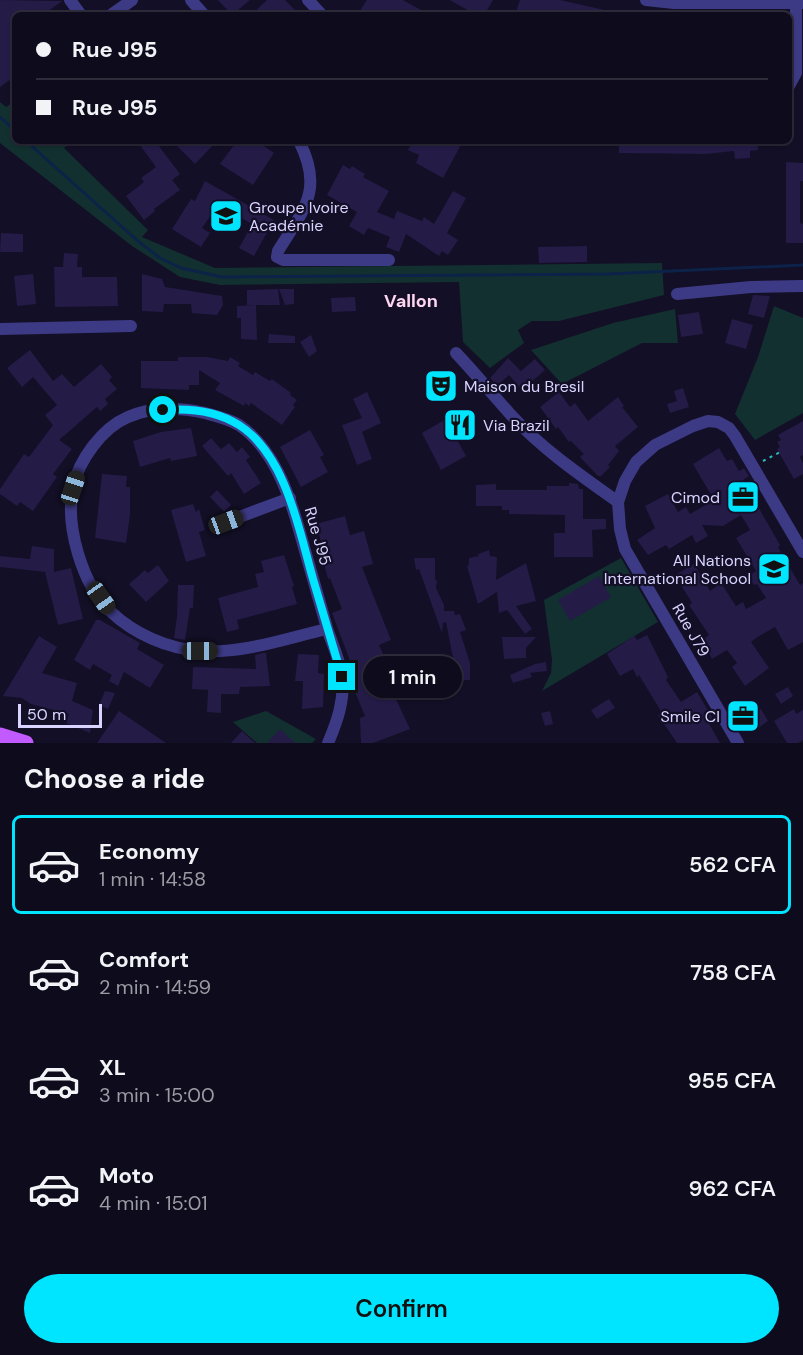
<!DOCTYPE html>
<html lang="en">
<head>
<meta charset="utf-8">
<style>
  body { margin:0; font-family:"DM Sans",sans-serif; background:#1c1929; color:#f1f3f6; height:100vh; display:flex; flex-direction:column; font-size:22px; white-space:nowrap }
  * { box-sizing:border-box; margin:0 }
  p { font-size:20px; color:#9b9ba3 }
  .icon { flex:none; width:33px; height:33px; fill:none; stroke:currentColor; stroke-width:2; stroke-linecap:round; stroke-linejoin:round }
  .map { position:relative; height:743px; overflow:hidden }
  .details { display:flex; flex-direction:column; background:#0e0b1c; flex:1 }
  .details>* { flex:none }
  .hud { position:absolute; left:12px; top:12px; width:780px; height:132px; border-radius:9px; box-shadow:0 2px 4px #0004,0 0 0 2px #2e2b3b; display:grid; align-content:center; height:132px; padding:0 24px; background:#0e0b1c }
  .scale { position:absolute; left:18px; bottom:15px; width:84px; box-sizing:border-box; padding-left:6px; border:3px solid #d9d4ff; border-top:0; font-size:16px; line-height:21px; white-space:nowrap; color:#d9d4ff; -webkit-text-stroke:4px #130f26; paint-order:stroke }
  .end { position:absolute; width:27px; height:27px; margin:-14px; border:8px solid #00e5ff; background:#111; box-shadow:0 0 0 3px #111 }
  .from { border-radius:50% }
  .bubble { position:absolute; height:42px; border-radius:21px; background:#0e0b1c; box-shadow:0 2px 4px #0004,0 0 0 2px #2e2b3b; font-size:20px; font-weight:600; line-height:42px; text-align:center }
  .car { position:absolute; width:18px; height:36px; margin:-18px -9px; border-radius:8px; box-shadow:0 0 4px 2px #0007; background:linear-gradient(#222 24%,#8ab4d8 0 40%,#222 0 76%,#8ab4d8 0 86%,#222 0) }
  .hud b { display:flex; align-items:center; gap:21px; height:57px; font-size:22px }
  .hud b+b { border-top:2px solid #2e2b3b }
  .hud i { width:15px; height:15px; background:#f1f3f6 }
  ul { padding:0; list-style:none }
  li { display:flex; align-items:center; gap:18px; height:99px; margin:0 12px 9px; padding:0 12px; border:3px solid transparent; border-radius:9px }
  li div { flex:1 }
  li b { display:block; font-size:22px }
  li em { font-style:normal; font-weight:600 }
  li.on { border-color:#00e5ff }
  li>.icon { width:54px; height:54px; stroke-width:1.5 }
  h2 { padding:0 24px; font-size:27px; line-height:72px }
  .button { display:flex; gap:12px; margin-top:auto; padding:12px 24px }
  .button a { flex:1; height:69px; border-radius:36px; background:#00e5ff; color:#111; font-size:24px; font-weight:600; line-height:69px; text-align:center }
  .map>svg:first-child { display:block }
  .green { fill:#12302f }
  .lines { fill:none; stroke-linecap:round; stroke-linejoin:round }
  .stream { stroke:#0c2248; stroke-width:3 }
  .building { fill:#241b47 }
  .path { stroke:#2fb8b0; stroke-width:2; stroke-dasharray:3 4.5; stroke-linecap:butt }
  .minor { stroke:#3d3a85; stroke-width:12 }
  .major { stroke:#c25bff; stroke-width:15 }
  .route { stroke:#00e5ff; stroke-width:8 }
  .labels { text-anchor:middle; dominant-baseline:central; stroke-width:4.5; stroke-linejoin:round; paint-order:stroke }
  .poi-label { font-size:16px; fill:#d9d4ff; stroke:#130f26; text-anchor:start }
  .street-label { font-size:16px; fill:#d9d4ff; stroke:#130f26 }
  .neighbourhood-label { font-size:18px; font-weight:bold; fill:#ffd6f0; stroke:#130f26 }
</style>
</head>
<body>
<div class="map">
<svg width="803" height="743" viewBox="0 0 803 743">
  <rect width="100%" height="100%" fill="#130f26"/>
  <g class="green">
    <polygon points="15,101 15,141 72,141 64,148 148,230 142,237 215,268 662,263 664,295 559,321 532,321 518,330 524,343 490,368 463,342 459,282 220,285 180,277 132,246 0,143 0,102 6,107"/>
    <polygon points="774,306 803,318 803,413 755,440 735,414 758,357"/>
    <polygon points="675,309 678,343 642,343 562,384 531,350 613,323"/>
    <polygon points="621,558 658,622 542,691 551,673 552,660 544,600"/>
    <polygon points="266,711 316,739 312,743 257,743 233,722"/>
  </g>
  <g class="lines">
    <g class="stream">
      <polyline points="0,117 15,131"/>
      <polyline points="26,141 139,242 160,258 181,268 222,277 608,274 803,265"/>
    </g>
  </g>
  <g class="building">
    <polygon points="0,0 62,1 43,15 15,15 15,76 0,87"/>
    <polygon points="218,0 250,0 232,15"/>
    <polygon points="267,0 285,0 300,15 251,15"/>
    <polygon points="367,0 403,0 430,15 357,15"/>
    <polygon points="450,0 493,0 484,15 476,15"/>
    <polygon points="520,0 560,0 609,11 609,15 515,15"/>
    <polygon points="137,141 155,141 180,174 172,180 180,190 154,209 155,211 144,220 126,196 144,182 141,178 156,167"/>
    <polygon points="172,141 217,141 195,164"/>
    <polygon points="237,141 257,141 274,153 253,185 220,164"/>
    <polygon points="413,141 463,141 443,178 416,163 419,155 408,150"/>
    <polygon points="619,141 757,141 758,150 750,151 750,158 735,159 734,151 706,154 619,153"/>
    <polygon points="786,162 803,163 803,181 800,181 800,223 803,224 803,243 786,243"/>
    <polygon points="343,165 350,169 352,166 365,174 363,177 389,191 377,212 394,219 397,211 422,221 424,217 434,224 453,191 466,198 447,233 458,240 448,255 442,251 439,256 406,234 399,252 386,247 390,237 368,228 364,235 349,226 357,212 327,195"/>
    <polygon points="205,181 274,220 254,256 239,248 252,224 218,205 202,228 210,233 201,247 172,229 191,199 195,201"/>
    <polygon points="1,233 23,234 23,252 0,252"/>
    <polygon points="587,246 587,262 539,263 538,247"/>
    <polygon points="64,253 78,254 77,267 82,267 82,277 117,277 118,306 55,307 54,267 63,267"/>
    <polygon points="33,274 36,304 17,306 14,276"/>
    <polygon points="142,274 162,279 165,287 222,296 223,305 217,315 192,313 191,304 164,304 163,312 142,311"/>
    <polygon points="278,289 280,305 247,305 247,290"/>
    <polygon points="279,289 294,289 294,304 285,305"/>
    <polygon points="753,295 770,296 764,318 748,314"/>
    <polygon points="355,297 356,311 332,312 331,298"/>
    <polygon points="256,305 257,340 241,339 241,318 237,318 237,306"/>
    <polygon points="699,312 703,334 681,337 678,315"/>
    <polygon points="732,319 753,325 746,349 725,343"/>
    <polygon points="269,334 295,336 295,343 268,343"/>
    <polygon points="311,335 317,351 309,357 300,342"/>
    <polygon points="30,350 53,381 62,374 74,387 101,364 112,377 109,380 117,389 105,399 108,404 100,411 97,407 59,440 72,449 53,474 57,477 33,511 20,502 17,506 0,494 0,489 22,457 24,454 29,457 53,425 45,415 57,405 33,377 22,387 7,368"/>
    <polygon points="178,357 207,357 228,361 230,357 240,363 238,366 253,375 255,372 270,381 272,379 291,393 290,395 297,400 293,405 295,407 282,425 251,403 249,406 245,403 244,406 215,390 220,383 199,370 199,385 189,385 189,390 141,388 141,361 178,361"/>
    <polygon points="508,358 521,371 535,359 545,370 522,390 509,375 497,386 490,378"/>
    <polygon points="683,388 689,407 670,413 667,404 677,401 674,391"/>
    <polygon points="367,392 381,423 362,432 372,459 357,465 342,425 362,418 353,399"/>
    <polygon points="559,392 570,407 575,403 588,421 618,397 624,406 622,407 638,427 615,446 619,451 608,465 610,467 601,476 598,476 580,457 584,454 571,441 569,442 558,427 556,429 540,407"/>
    <polygon points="446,419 466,456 441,470 422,433"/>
    <polygon points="803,421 803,455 800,457 803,463 803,474 794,479 777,449 780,447 777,442 781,440 778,435"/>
    <polygon points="191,428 197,456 171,461 170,458 140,467 133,441 161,432"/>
    <polygon points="310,430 324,455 320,457 328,472 301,487 280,447"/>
    <polygon points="211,438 221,449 229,443 237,452 242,447 250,457 246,460 261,483 244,494 231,473 228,476 202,446"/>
    <polygon points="719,448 727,461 732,459 739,471 744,468 749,476 743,480 780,545 778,547 800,585 803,583 803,642 788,650 775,627 756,638 751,642 769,668 745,686 732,667 737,663 727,650 712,659 702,640 709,635 689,605 692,603 675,575 694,564 710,591 721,583 736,606 743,602 746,609 766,598 757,584 754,585 748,576 756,571 736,538 750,530 741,515 723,526 702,525 708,536 696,543 692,535 669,549 666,545 648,555 637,540 655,528 645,506 668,494 678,512 686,507 690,514 714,500 693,464"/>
    <polygon points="102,474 127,476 126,487 130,487 130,515 126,543 95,538"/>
    <polygon points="569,483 578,484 579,489 583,489 583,519 606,519 606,529 592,530 593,557 554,557 554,533 565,533 565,515 509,514 509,510 502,510 502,506 476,506 476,485 496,484 496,490 547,490 547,486 569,486"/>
    <polygon points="217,490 231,505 224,512 210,497"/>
    <polygon points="193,504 196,512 199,509 205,530 199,532 206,556 186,562 171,510"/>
    <polygon points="345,516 350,535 364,531 373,564 362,567 391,640 379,645 392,674 396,673 403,691 394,695 410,729 373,743 361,743 360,718 365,716 351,682 349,667 352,666 332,613 342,609 330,578 328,579 324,564 327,563 316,524"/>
    <polygon points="32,546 54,549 54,572 71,568 83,619 58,625 45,572 0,567 0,556 30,559"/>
    <polygon points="489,550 490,556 497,557 496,580 526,563 536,601 516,606 532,629 525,634 507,610 499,613 497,592 478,604 467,566 469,565 469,558 479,556 478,554"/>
    <polygon points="284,555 294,586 292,587 297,604 237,620 239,629 227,632 218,598 258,587 255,574 264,572 261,561"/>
    <polygon points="414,558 435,558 435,580 437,580 436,588 444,605 444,611 454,611 455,615 460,614 466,630 460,632 470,663 470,680 460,680 452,653 446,622 443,623 442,633 419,569 416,570"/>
    <polygon points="158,565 169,581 146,602 129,584 145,570 148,573"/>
    <polygon points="599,576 611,597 570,621 558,600"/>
    <polygon points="178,585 194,585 193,608 190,608 185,640 174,638 177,617"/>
    <polygon points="96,620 100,620 140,643 137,649 164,665 150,688 124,672 118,686 109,681 112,675 93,664 90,670 74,660"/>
    <polygon points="647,635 668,677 666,680 681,702 697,692 713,719 708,722 720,743 677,743 658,715 662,713 639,675 637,677 633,669 620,676 607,654 634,636 637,640"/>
    <polygon points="39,636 57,647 42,673 77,683 72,701 93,710 90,733 66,723 69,714 31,704 22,698 3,696"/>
    <polygon points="502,637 536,637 526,648 526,658 504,659"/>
    <polygon points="263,653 266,653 270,686 240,687 239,694 221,694 221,713 207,712 208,690 192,689 193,667 256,669 255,655"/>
    <polygon points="298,654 319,655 318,673 324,674 323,707 302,709 303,681 295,681"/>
    <polygon points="546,662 547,671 530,673 532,677 513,683 510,675 535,664"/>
    <polygon points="788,687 793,696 781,704 775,694"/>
    <polygon points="105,691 115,693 108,709 99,705"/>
    <polygon points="609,699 615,708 597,719 591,710"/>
    <polygon points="757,706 759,710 761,709 768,721 758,728 748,712"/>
    <polygon points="794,709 796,714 803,710 803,740 798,743 787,743 774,721"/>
    <polygon points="119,711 147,730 166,743 97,743"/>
    <polygon points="550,711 553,724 545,726 541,713"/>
    <polygon points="280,729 295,743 267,743"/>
    <polygon points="242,731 255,743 231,743"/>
  </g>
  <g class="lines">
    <polyline class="path" points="763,461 782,451"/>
    <g class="minor">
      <polyline points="70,0 81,15"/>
      <polyline points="191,0 204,15"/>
      <polyline points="308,0 322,15"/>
      <polyline points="646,0 674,3 803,3"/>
      <polyline points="111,15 132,0"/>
      <polyline points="789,86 796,73 796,0"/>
      <path d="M299,141C324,190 304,209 278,251L277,257L283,260H389"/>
      <polyline points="677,294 751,287 803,286"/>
      <polyline points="0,329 131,326"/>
      <path d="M456,353C475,373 492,394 511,415C542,449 580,475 618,502"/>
      <polyline points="226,522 290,498"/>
      <path d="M327,629C287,638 243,654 201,651C168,649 134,634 110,611C82,584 65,526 73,487C79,460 102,428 128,417C150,407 181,407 205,413C216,416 229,419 239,425C272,447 288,491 298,526C308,560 317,594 327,628C332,644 340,660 342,676C345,700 337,722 328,743"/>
      <polyline points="738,743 625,549 620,529 618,502 625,481 636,462 655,445 693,426 708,421 718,422 729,428 735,436 803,552"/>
    </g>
    <polyline class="major" points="0,735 26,743"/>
  </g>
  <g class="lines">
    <path class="route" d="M163,410C188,408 217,411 239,425C286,455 299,530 313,579C323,612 332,644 342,677"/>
  </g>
  <defs>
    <symbol id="university-square" viewBox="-11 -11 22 22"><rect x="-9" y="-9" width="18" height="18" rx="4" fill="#00e5ff" stroke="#130f26"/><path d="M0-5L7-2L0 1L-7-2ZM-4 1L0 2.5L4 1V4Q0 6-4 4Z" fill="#111"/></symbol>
    <symbol id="theatre-square" viewBox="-11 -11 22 22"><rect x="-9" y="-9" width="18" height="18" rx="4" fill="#00e5ff" stroke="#130f26"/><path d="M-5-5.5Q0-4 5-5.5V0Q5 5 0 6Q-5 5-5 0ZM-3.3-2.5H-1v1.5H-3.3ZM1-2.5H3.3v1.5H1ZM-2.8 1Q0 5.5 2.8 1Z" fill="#111"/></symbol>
    <symbol id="restaurant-square" viewBox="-11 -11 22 22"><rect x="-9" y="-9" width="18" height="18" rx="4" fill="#00e5ff" stroke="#130f26"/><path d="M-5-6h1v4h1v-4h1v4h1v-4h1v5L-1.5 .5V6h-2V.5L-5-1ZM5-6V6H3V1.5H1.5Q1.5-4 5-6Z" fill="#111"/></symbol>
    <symbol id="office-square" viewBox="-11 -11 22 22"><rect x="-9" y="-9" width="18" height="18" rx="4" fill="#00e5ff" stroke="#130f26"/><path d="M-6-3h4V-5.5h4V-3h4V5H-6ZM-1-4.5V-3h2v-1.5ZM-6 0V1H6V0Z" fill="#111"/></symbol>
    <symbol id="school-square" viewBox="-11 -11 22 22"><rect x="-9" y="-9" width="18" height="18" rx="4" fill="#00e5ff" stroke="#130f26"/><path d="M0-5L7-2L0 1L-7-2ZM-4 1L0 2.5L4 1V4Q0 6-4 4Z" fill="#111"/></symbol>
  </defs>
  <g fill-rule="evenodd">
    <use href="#university-square" x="207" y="197" width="38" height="38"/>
    <use href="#theatre-square" x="422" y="367" width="38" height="38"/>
    <use href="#restaurant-square" x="441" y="406" width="38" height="38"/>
    <use href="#office-square" x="724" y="478" width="38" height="38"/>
    <use href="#school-square" x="755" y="550" width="38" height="38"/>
    <use href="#office-square" x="724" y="697" width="38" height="38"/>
  </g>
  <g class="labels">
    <g class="poi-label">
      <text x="249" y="207">Groupe Ivoire<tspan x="249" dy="18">Académie</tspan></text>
      <text x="464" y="386">Maison du Bresil</text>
      <text x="483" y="425">Via Brazil</text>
      <text x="720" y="497" text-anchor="end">Cimod</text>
      <text x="751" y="560" text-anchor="end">All Nations<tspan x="751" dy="18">International School</tspan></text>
      <text x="720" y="716" text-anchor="end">Smile CI</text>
    </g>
    <g class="street-label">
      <text transform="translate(318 536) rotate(74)">Rue J95</text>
      <text transform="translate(691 630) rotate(60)">Rue J79</text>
    </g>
    <g class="neighbourhood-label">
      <text x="411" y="301">Vallon</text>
    </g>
  </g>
</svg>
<div class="scale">50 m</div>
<i class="end from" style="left:163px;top:410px"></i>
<i class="end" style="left:342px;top:677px"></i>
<div class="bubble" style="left:363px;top:656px;width:99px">1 min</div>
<i class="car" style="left:73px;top:488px;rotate:18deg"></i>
<i class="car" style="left:226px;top:522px;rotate:70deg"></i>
<i class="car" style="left:101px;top:598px;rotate:145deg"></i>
<i class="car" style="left:200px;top:651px;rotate:90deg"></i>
<div class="hud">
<b><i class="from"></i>Rue J95</b>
<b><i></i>Rue J95</b>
</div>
</div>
<section class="details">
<h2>Choose a ride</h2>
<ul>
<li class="on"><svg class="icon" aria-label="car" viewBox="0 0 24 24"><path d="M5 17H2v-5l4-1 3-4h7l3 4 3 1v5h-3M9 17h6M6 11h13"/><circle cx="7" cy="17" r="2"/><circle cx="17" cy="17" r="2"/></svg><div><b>Economy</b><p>1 min · 14:58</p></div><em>562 CFA</em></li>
<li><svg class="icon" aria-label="car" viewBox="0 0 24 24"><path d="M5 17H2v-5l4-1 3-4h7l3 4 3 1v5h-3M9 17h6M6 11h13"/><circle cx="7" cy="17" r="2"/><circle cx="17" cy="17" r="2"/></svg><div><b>Comfort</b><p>2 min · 14:59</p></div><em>758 CFA</em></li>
<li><svg class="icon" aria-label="car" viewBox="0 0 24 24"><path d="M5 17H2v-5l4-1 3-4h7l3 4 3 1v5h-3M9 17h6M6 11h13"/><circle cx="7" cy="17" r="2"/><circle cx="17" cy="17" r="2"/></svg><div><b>XL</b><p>3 min · 15:00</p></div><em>955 CFA</em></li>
<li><svg class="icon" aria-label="car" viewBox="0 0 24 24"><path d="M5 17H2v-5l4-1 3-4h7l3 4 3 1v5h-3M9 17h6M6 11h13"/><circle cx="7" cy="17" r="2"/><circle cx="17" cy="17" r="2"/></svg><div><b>Moto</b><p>4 min · 15:01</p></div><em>962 CFA</em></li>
</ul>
<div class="button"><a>Confirm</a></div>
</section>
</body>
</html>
